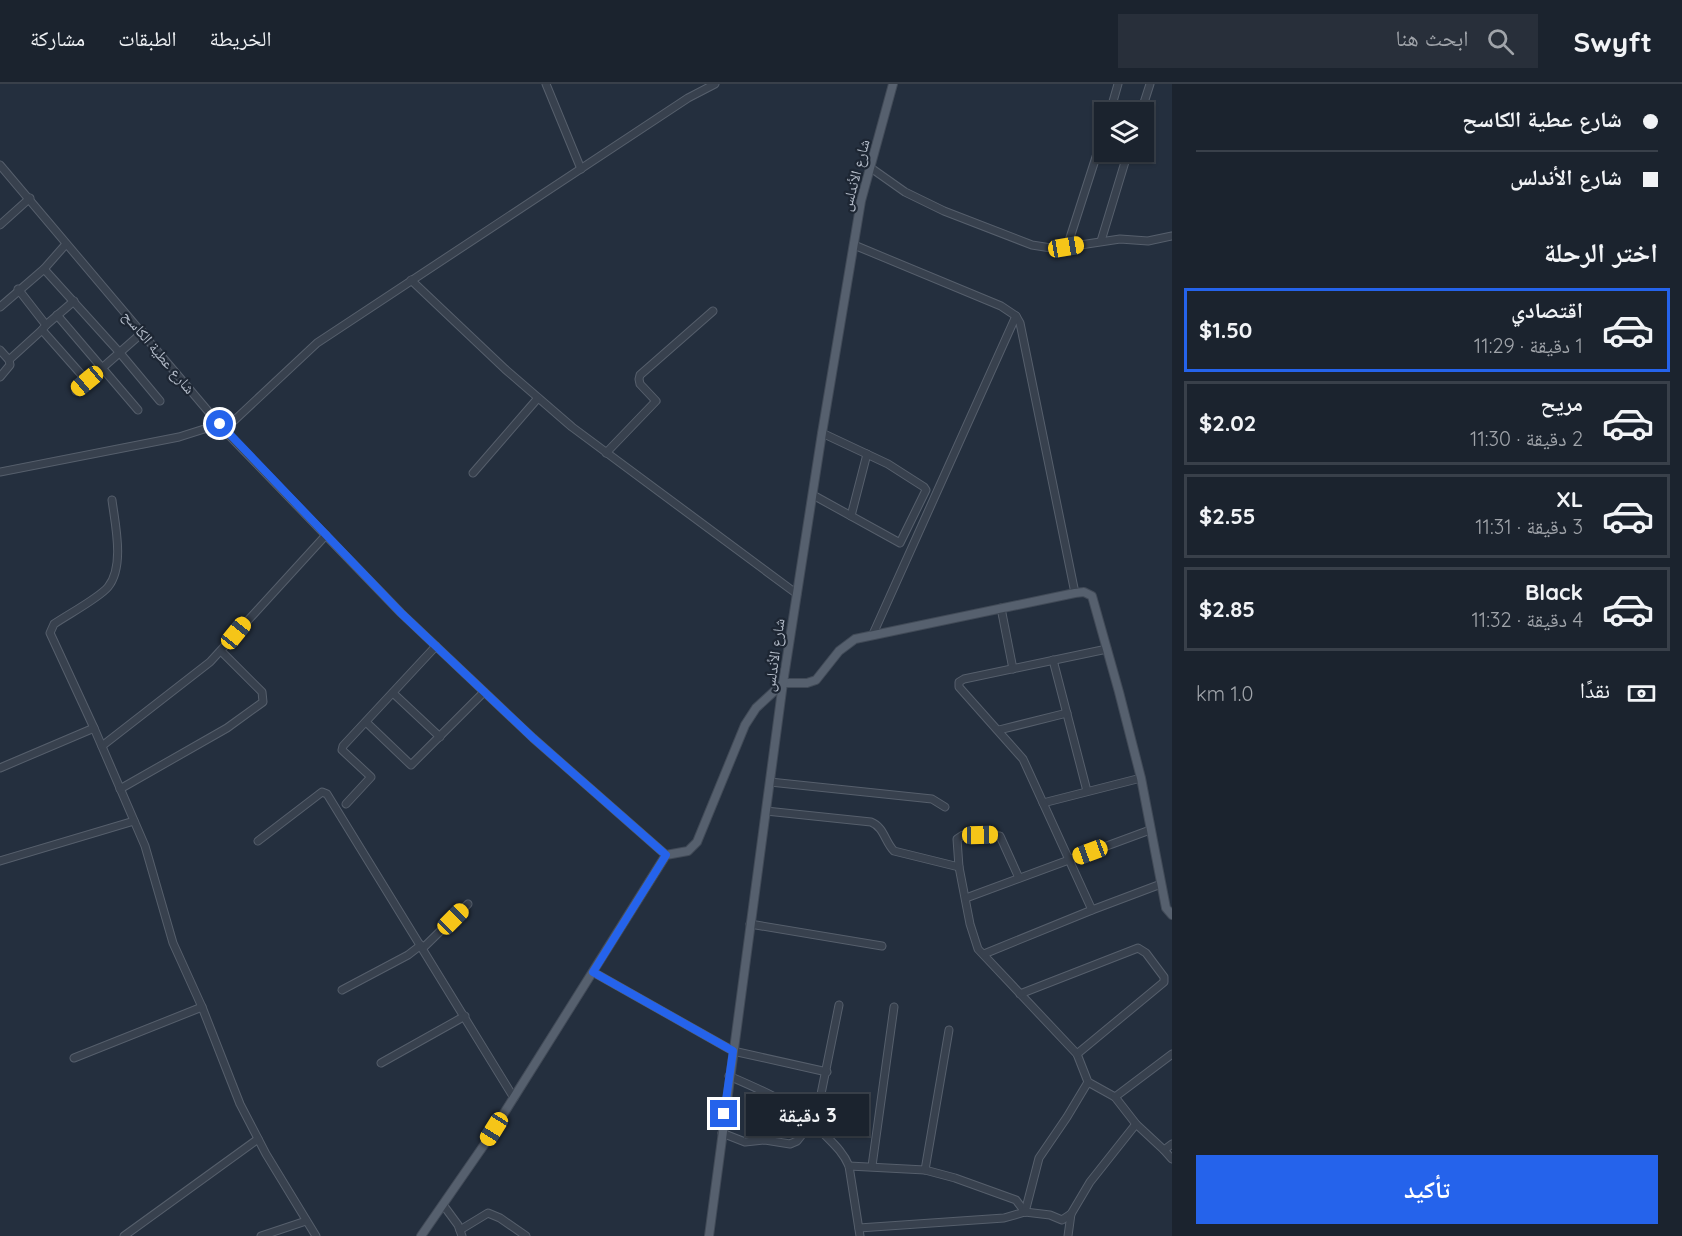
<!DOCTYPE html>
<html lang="ar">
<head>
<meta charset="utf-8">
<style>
  body { margin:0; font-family:Quicksand,"Noto Naskh Arabic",sans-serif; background:#282f3a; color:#f1f3f6; direction:rtl; height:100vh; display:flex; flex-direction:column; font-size:22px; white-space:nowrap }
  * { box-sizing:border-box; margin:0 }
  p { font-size:20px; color:#a0a4aa }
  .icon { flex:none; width:33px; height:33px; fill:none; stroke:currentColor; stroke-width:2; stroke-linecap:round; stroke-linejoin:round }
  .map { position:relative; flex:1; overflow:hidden; direction:ltr }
  .side { display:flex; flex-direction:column; background:#1b232e; width:510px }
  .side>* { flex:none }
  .hud { display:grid; align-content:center; height:132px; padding:0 24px; background:#1b232e }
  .buttons { position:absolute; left:1094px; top:18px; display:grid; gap:12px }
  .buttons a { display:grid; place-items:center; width:60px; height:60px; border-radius:0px; background:#1b232e; box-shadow:0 2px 4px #0004,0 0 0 2px #39404a; font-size:30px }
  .end { position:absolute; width:27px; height:27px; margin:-14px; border:8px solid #2563eb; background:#fff; box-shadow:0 0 0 3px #fff }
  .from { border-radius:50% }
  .bubble { position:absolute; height:42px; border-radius:0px; background:#1b232e; box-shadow:0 2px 4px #0004,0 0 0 2px #39404a; font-size:20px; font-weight:700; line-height:42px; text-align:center; direction:rtl }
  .car { position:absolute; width:18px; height:36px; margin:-18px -9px; border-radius:8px; box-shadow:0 0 4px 2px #0007; background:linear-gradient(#f5c518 24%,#345 0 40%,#f5c518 0 76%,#345 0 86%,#f5c518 0) }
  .hud b { display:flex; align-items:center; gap:21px; height:57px; font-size:22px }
  .hud b+b { border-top:2px solid #39404a }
  .hud i { width:15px; height:15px; background:#f1f3f6 }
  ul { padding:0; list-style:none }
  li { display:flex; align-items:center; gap:18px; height:84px; margin:0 12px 9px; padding:0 12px; border:3px solid #39404a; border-radius:0px }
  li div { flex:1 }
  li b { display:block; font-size:22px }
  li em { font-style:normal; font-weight:700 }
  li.selected { border-color:#2563eb }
  li>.icon { width:54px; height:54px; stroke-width:1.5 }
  h2 { padding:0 24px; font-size:27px; line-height:72px }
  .pay { display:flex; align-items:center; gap:15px; height:66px; padding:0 24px; font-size:22px }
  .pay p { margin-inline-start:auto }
  .primary-button { display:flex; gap:12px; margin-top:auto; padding:12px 24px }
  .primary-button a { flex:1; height:69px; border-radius:0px; background:#2563eb; color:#fff; font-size:24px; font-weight:700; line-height:69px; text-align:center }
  header { display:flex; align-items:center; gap:36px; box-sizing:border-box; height:84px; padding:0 30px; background:#1b232e; border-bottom:2px solid #39404a }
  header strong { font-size:28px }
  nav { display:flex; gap:33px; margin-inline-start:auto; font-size:21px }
  .search { width:420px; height:54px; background:#282f3a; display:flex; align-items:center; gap:15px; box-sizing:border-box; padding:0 21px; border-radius:0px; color:#a0a4aa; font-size:22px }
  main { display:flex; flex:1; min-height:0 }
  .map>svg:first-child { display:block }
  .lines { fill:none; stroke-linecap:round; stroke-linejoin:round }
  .minor-casing { stroke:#565f6c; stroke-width:9 }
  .major-casing { stroke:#414a57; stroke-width:10 }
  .minor { stroke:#38414e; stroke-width:7 }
  .major { stroke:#56606e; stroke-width:8 }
  .route { stroke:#2563eb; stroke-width:8 }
  .labels { text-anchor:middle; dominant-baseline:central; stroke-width:4.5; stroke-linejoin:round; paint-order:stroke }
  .street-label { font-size:15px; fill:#b4bcc9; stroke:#1d2633 }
</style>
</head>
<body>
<header>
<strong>Swyft</strong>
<div class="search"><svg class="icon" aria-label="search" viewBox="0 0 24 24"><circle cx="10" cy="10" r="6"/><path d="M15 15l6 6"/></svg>ابحث هنا</div>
<nav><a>الخريطة</a><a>الطبقات</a><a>مشاركة</a></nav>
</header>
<main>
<section class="side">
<div class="hud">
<b><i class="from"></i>شارع عطية الكاسح</b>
<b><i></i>شارع الأندلس</b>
</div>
<h2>اختر الرحلة</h2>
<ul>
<li class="selected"><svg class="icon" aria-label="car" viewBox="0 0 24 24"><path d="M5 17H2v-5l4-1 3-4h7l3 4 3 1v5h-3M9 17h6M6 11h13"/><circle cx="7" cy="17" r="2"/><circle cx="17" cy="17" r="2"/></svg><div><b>اقتصادي</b><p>1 دقيقة · 11:29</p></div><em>$1.50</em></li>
<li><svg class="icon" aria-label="car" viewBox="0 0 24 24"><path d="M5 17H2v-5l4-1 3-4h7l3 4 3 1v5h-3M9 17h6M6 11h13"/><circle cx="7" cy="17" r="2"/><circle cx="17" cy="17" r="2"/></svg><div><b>مريح</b><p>2 دقيقة · 11:30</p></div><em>$2.02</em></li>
<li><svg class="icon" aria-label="car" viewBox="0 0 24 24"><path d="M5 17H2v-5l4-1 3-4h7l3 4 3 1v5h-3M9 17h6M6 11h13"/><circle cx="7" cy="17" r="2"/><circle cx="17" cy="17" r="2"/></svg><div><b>XL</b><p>3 دقيقة · 11:31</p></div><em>$2.55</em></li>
<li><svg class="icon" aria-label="car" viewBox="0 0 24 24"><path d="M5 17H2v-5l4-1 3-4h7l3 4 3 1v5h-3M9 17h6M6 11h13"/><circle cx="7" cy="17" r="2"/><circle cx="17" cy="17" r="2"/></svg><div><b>Black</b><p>4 دقيقة · 11:32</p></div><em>$2.85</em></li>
</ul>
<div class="pay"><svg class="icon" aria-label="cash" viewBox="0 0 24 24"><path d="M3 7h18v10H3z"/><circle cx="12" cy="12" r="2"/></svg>نقدًا<p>1.0 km</p></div>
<div class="primary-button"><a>تأكيد</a></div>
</section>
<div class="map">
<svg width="1172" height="1152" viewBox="0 0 1172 1152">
  <rect width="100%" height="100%" fill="#242f3e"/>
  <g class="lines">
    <defs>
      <g id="minor">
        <polyline points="546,0 581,85"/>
        <polyline points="1110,28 1118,0"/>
        <polyline points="1141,28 1150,0"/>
        <polyline points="0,81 224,346 401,529 533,654 666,771"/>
        <polyline points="871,84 905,108 944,127 1032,161 1051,164 1067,163 1120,155 1148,157 1172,152"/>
        <polyline points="0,141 30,114"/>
        <polyline points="1101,157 1128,68"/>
        <polyline points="854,161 1001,222 1016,232 1020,239 1075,509"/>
        <polyline points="1067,163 1104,48"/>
        <polyline points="44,185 120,269 160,317"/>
        <polyline points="411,196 505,285 572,343 797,510"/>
        <polyline points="18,205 46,241 42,246 87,297"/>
        <polyline points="0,223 44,185 66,160"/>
        <polyline points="57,231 138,326"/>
        <polyline points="46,241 74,217"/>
        <polyline points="0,266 9,276 10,281 0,293"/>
        <polyline points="9,276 42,246"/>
        <polyline points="76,307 143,248"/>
        <polyline points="224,346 317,259 688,14 715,0"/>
        <polyline points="606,369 656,317 640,300 639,295 640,291 713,227"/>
        <polyline points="0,388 179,353 220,340"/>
        <polyline points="473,389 538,314"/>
        <polyline points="813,411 900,459 926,406 924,403 888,380 822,349"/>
        <path d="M112,416C115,440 125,482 108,503C99,514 67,531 54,540L50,549L94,644L145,762L173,859L202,923L240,1020L266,1070L316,1152"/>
        <polyline points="851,432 867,370"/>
        <polyline points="1001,524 1013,585"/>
        <polyline points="873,550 1016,232"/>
        <polyline points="1053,576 1087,707"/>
        <polyline points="393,609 440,653"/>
        <polyline points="366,638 411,681 484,608"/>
        <polyline points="999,646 1067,629"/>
        <polyline points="102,662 210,578 326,451"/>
        <polyline points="0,684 94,644"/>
        <polyline points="770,698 932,715 945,723"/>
        <polyline points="120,705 227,644 263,618 262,608 221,567"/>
        <polyline points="1043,719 1141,694"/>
        <polyline points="346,720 371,693 342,666 343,662 436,562"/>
        <path d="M766,727L871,738C884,743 885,758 894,767L959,783"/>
        <polyline points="258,757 322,708 327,710 514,1014"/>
        <polyline points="0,777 134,737"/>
        <polyline points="1019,794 1000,752 963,751 957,755 959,783 970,840 978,865 1077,970 1088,998 1115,1013 1136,1040 1164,1066 1172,1060"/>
        <polyline points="966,814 1150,746"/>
        <polyline points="1092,826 1023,675 959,603 959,598 964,595 1107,565"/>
        <polyline points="750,840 882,862"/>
        <polyline points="423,864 468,820"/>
        <polyline points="984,870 1092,826 1161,800"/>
        <polyline points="593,888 733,967 827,988"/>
        <polyline points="342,906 408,871 421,861"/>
        <polyline points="1020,910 1138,864 1146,869 1164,893 1164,898 1077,970"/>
        <polyline points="74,974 202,923"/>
        <polyline points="381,979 465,932"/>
        <path d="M729,992C771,1010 795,1020 827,1053C836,1062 844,1070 849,1082L860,1152"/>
        <polyline points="1115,1013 1172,970"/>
        <polyline points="810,1037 818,1024 820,1015 839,921"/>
        <polyline points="722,1049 745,1058 765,1056 790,1060 797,1057 812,1038"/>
        <polyline points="1164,1066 1172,1075"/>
        <polyline points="849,1082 925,1086 955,1094 1016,1116 1025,1128"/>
        <polyline points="872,1082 894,923"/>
        <polyline points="925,1086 949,946"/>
        <polyline points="444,1122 458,1141 462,1152"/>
        <polyline points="1025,1128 1039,1074 1067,1033 1088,998"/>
        <polyline points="859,1144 1004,1134 1025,1128 1050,1131 1062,1136 1071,1130"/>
        <polyline points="460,1146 488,1129 500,1134 526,1152"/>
        <polyline points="124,1152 258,1055"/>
        <polyline points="261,1152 306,1137"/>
        <polyline points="1068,1152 1071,1130 1090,1098 1136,1040"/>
      </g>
      <g id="major">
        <polyline points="421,1152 484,1061 666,771 688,767 697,758 745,641 756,624 783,599 807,599 816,596 839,567 855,555 1075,509 1084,508 1092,512 1119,608 1141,694 1166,824 1172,831"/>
        <polyline points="709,1152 783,599 822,349 861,117 893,0"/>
      </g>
    </defs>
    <use href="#minor" class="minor-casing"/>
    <use href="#major" class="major-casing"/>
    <use href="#minor" class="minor"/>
    <use href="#major" class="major"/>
  </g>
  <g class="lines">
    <polyline class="route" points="220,340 401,529 533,654 666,771 593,888 733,967 724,1030"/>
  </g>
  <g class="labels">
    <g class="street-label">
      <text transform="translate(855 91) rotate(-75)">شارع الأندلس</text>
      <text transform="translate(159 268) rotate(50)">شارع عطية الكاسح</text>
      <text transform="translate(774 571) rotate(-82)">شارع الأندلس</text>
    </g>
  </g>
</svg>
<div class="buttons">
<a><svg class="icon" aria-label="layers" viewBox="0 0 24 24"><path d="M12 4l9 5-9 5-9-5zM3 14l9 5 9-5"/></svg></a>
</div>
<i class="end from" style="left:220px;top:340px"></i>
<i class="end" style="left:724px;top:1030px"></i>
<div class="bubble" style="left:746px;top:1010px;width:123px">3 دقيقة</div>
<i class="car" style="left:1066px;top:163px;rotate:80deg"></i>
<i class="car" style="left:87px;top:297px;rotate:230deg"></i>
<i class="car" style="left:236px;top:549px;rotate:39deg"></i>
<i class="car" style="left:980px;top:751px;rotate:89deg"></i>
<i class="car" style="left:1090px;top:768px;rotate:250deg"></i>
<i class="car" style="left:453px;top:835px;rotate:45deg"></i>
<i class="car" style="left:494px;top:1045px;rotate:212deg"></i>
</div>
</main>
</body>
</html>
